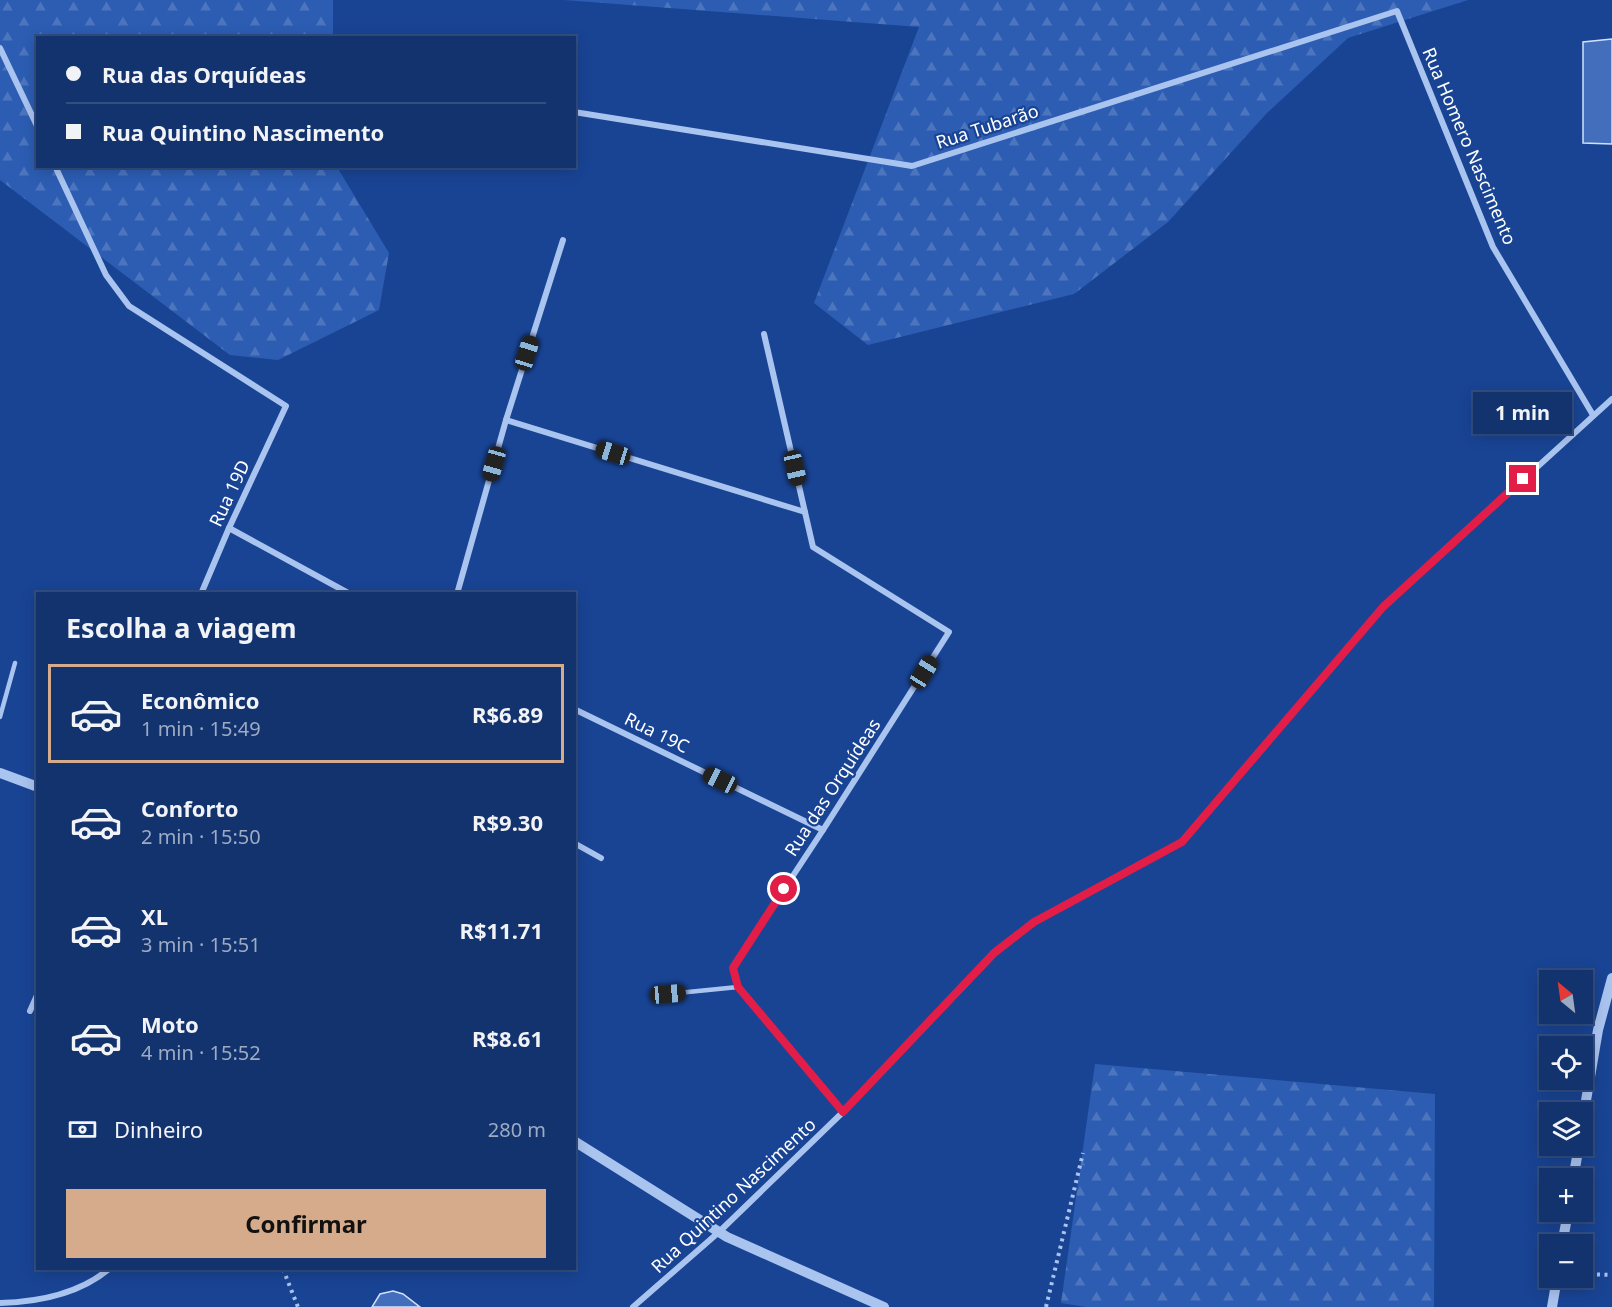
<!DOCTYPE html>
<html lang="pt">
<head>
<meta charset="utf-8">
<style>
  body { margin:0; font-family:"Noto Sans",sans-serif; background:#1c3b74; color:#f1f3f6; height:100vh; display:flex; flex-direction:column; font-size:22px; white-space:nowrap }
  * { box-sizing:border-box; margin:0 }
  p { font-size:20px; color:#9daac3 }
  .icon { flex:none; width:33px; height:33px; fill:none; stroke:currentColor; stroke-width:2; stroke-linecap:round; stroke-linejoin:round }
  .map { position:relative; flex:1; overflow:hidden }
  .panel { position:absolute; left:36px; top:592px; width:540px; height:678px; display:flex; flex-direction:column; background:#13336f; border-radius:0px; box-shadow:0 3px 15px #0003,0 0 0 2px #324e82 }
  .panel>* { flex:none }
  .top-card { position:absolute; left:36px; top:36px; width:540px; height:132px; border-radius:0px; box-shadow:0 3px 15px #0003,0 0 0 2px #324e82; display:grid; align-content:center; height:132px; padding:0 30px; background:#13336f }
  .needle { width:39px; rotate:331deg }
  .buttons { position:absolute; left:1539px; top:970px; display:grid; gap:12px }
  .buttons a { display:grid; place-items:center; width:54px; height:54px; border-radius:0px; background:#13336f; box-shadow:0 3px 15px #0003,0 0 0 2px #324e82; font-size:30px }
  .end { position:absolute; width:27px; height:27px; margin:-14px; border:8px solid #e11d48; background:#fff; box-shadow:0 0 0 3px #fff }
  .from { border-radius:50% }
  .bubble { position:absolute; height:42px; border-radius:0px; background:#13336f; box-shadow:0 3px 15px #0003,0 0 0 2px #324e82; font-size:20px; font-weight:700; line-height:42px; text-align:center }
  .car { position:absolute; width:18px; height:36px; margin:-18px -9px; border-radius:8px; box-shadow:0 0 4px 2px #0007; background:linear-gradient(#222 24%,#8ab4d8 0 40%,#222 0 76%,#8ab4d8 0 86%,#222 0) }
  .top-card b { display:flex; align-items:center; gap:21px; height:57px; font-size:22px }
  .top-card b+b { border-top:2px solid #324e82 }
  .top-card i { width:15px; height:15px; background:#f1f3f6 }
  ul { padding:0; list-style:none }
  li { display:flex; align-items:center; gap:18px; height:99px; margin:0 12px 9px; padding:0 18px; border:3px solid transparent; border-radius:0px }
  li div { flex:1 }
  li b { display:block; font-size:22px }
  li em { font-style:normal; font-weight:700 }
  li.on { border-color:#d6ab8b }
  li>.icon { width:54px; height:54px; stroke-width:1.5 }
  h2 { padding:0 30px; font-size:27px; line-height:72px }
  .pay { display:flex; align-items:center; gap:15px; height:66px; padding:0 30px; font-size:22px }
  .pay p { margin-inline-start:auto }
  .primary-button { display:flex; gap:12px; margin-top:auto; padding:12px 30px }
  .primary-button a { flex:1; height:69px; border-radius:0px; background:#d6ab8b; color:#111; font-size:24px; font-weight:700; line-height:69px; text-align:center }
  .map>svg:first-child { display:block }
  .forest { fill:url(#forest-firs) }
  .building { fill:#426ebc; stroke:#d1e1fb; stroke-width:1.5 }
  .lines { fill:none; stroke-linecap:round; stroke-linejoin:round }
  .path { stroke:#aac4f0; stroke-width:4; stroke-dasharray:3 4.5; stroke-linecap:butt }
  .service { stroke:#aac4f0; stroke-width:4.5 }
  .minor { stroke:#aac4f0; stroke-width:6 }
  .tertiary { stroke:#aac4f0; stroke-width:10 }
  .route { stroke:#e11d48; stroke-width:8 }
  .labels { text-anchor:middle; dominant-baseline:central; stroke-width:4.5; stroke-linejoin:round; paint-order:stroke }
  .street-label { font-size:18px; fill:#fff; stroke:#194494 }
</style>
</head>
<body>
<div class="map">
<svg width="1612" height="1307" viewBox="0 0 1612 1307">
  <defs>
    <pattern id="forest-firs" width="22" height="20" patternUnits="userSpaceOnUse" patternTransform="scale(1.5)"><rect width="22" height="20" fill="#2c5db3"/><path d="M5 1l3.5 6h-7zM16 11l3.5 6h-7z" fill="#4c75be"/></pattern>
  </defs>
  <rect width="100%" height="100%" fill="#194494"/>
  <g class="forest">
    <polygon points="0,0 333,0 333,37 38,38 38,166 337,167 389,253 379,310 278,360 230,355 0,180"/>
    <polygon points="564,0 1468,0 1348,38 1267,113 1168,222 1074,294 868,345 814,303 919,27"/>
    <polygon points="1095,1064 1435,1094 1434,1307 1086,1307 1061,1303"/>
  </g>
  <g class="building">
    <polygon points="1612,39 1612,144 1583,143 1583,42"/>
    <polygon points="393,1291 403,1294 420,1307 372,1307 380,1294"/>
  </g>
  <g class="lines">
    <g class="path">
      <polyline points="283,1269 298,1307"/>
      <polyline points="1582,1274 1612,1275"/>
      <polyline points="1046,1307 1083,1153"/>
    </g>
    <g class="service">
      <polyline points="0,717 15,663"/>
      <polyline points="668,994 738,987"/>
    </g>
    <g class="minor">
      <polyline points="0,48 38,128"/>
      <polyline points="574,112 912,166 1397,11 1493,247 1593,415"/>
      <polyline points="55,166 106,275 129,306 286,406 229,528 201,594"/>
      <polyline points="764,334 813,547 949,632 823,830 733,967 738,987 843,1112"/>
      <polyline points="506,420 805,512"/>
      <polyline points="229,528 350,594"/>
      <polyline points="457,594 506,420 563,240"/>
      <polyline points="574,709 823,830"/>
      <polyline points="574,843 601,858"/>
      <polyline points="30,1011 38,993"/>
      <path d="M0,1303C39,1302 79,1294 109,1269"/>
      <polyline points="633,1307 719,1232 843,1112 995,953 1034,922 1182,842 1383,607 1612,399"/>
    </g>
    <g class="tertiary">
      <polyline points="0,773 38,787"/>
      <polyline points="1582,1124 1598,1030 1612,978"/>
      <polyline points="574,1141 727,1237 884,1307"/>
      <polyline points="1573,1179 1579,1146"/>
      <polyline points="1562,1245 1568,1212"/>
      <polyline points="1552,1307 1557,1278"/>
    </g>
  </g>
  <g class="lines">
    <polyline class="route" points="784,889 733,968 738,987 843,1112 994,953 1034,922 1182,842 1383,607 1523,479"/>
  </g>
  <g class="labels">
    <g class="street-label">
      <text transform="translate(987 126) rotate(-18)">Rua Tubarão</text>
      <text transform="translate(1470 146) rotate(67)">Rua Homero Nascimento</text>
      <text transform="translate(229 493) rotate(-65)">Rua 19D</text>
      <text transform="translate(657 732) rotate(26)">Rua 19C</text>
      <text transform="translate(832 787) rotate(-57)">Rua das Orquídeas</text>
      <text transform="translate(733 1195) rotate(-43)">Rua Quintino Nascimento</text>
    </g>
  </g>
</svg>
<div class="buttons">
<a><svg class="needle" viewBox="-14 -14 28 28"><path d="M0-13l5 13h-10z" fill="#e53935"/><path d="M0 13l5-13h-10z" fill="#9daac3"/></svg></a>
<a><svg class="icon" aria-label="locate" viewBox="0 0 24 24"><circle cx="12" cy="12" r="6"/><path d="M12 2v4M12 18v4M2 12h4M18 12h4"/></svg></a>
<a><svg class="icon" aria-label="layers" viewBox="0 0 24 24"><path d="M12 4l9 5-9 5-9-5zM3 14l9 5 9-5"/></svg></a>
<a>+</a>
<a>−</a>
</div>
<i class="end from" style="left:784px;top:889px"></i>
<i class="end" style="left:1523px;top:479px"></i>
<div class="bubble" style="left:1473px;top:392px;width:99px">1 min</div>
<i class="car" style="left:527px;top:353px;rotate:17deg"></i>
<i class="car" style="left:613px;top:453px;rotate:287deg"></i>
<i class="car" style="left:494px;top:464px;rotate:196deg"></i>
<i class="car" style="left:795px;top:468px;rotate:167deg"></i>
<i class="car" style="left:924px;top:672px;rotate:32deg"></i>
<i class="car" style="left:720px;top:780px;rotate:296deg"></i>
<i class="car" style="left:668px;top:994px;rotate:85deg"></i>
<div class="top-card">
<b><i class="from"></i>Rua das Orquídeas</b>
<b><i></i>Rua Quintino Nascimento</b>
</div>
<section class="panel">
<h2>Escolha a viagem</h2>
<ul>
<li class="on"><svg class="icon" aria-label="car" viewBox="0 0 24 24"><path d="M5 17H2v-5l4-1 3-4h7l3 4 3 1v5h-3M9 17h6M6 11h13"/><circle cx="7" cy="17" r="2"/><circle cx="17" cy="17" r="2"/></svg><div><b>Econômico</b><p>1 min · 15:49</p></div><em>R$6.89</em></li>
<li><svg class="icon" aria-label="car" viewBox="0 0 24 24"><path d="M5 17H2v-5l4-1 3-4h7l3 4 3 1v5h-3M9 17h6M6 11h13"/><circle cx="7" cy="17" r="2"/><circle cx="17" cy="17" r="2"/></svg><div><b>Conforto</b><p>2 min · 15:50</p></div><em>R$9.30</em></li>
<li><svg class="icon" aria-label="car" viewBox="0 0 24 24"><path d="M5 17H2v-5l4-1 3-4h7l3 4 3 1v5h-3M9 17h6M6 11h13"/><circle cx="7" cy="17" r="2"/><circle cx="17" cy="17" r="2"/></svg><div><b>XL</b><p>3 min · 15:51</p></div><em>R$11.71</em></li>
<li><svg class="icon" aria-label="car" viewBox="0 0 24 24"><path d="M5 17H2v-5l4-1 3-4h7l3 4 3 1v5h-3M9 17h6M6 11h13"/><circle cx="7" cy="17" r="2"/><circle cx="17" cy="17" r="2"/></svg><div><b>Moto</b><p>4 min · 15:52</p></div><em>R$8.61</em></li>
</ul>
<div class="pay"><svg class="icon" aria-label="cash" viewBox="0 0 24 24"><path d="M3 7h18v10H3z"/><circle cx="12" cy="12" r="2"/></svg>Dinheiro<p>280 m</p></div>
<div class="primary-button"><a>Confirmar</a></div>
</section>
</div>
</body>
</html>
